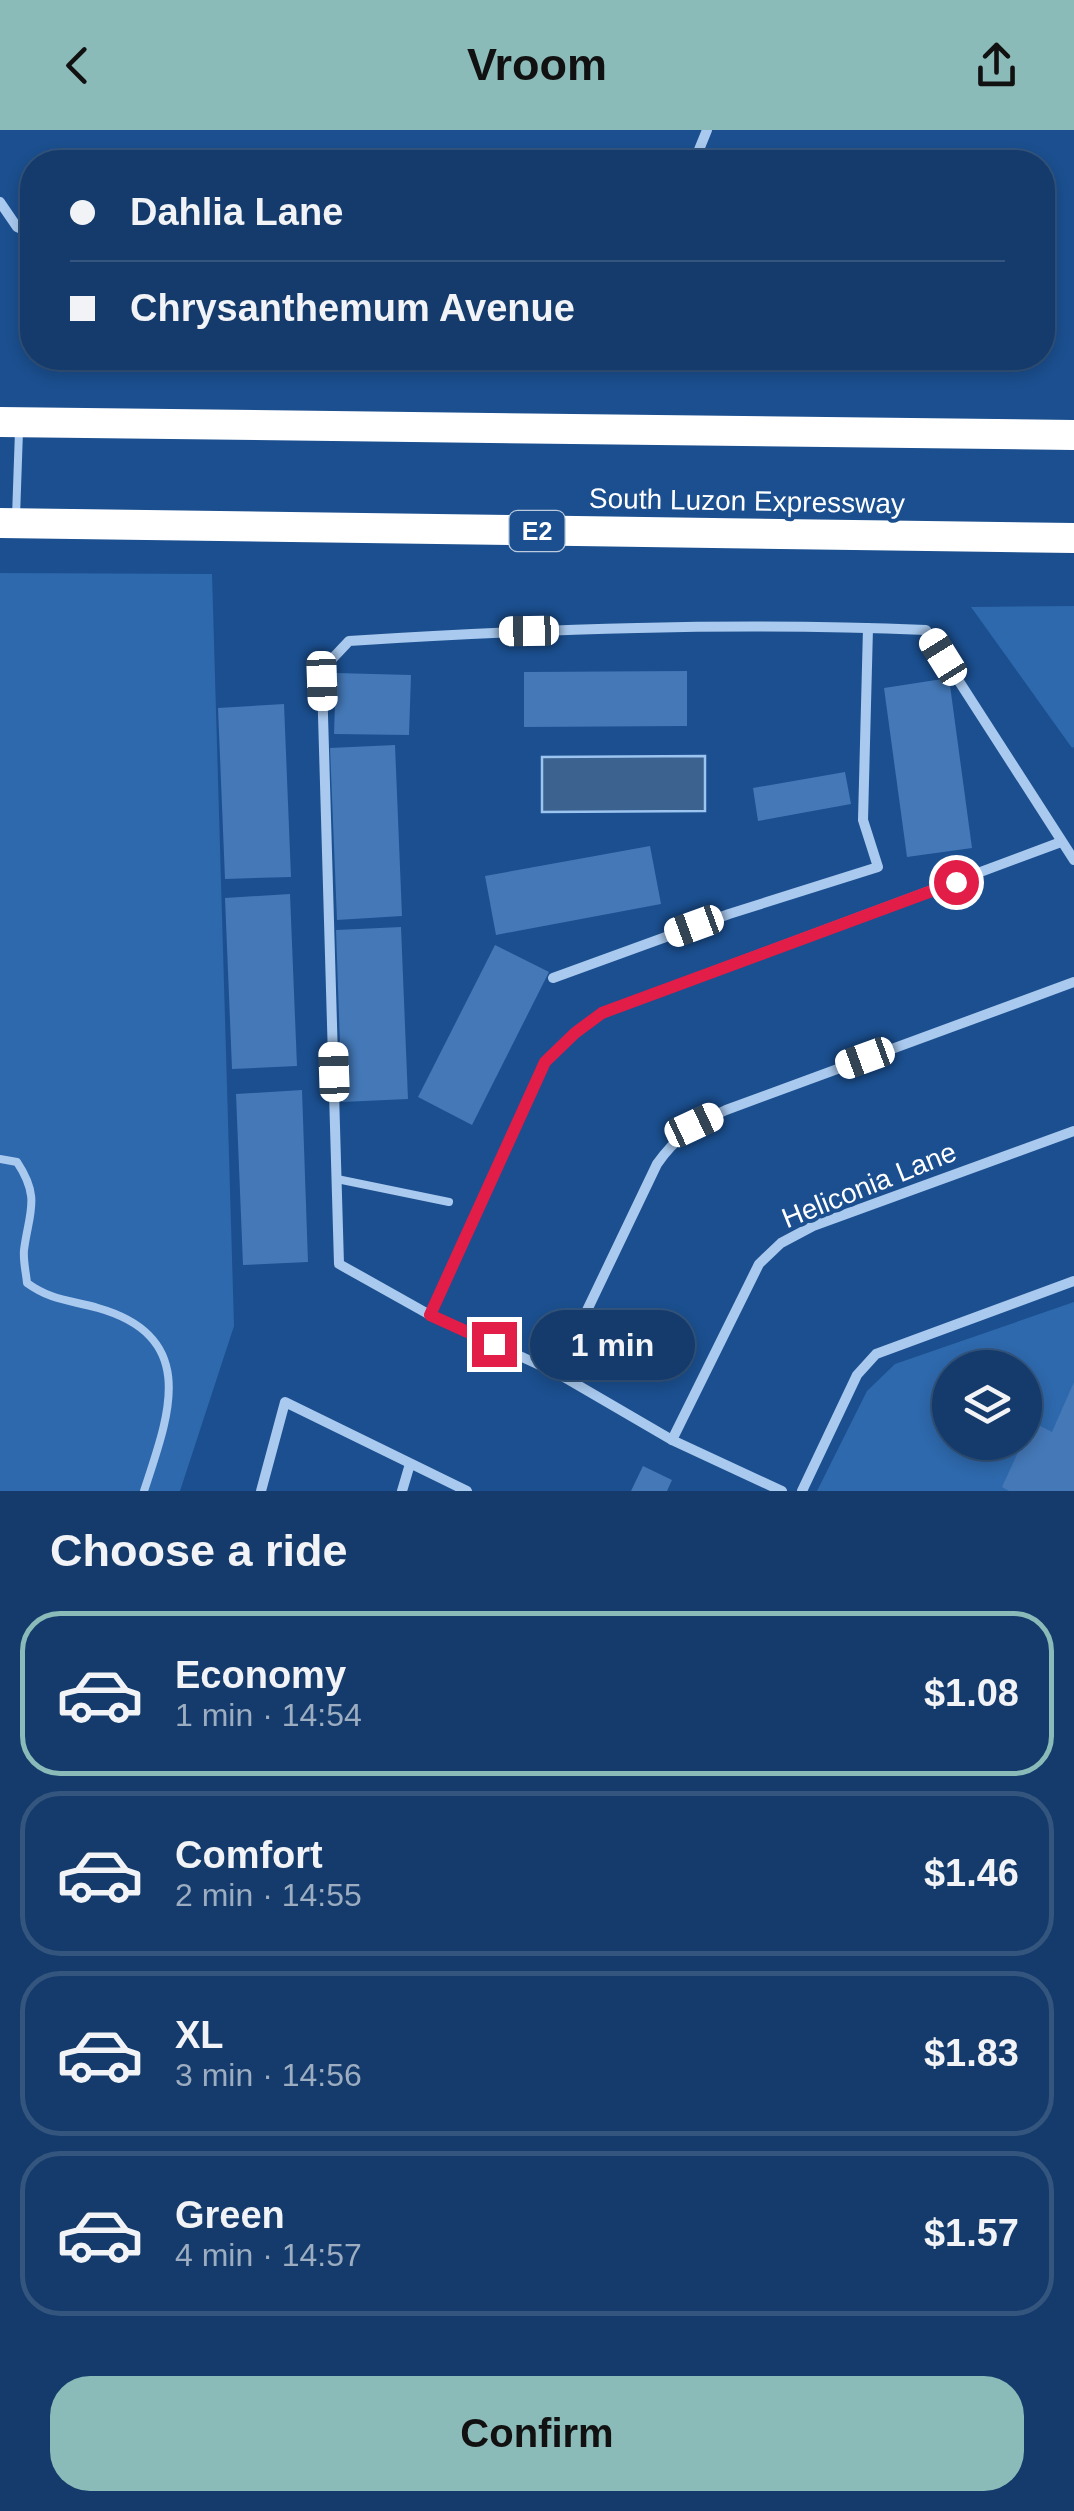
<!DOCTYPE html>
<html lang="en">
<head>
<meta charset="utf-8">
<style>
  body { margin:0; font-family:Helvetica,sans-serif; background:#1d4271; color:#f1f3f6; height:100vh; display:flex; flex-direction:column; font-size:38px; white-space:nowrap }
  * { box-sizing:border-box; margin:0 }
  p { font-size:32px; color:#9dadc1 }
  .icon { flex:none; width:55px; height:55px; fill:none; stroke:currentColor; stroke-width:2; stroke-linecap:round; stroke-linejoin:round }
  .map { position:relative; height:1361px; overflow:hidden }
  .drawer { display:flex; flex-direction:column; background:#143b6b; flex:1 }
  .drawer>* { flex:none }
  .guide { position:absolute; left:20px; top:20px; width:1035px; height:220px; border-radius:40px; box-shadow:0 5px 15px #0003,0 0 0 2px #33557e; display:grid; align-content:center; height:220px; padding:0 50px; background:#143b6b }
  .fabs { position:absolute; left:932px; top:1220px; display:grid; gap:20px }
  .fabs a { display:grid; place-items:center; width:110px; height:110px; border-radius:50%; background:#143b6b; box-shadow:0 5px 15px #0003,0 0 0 2px #33557e; font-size:50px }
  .end { position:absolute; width:45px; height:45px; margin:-22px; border:12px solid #e11d48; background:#fff; box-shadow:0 0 0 5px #fff }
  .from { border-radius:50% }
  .bubble { position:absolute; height:70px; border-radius:35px; background:#143b6b; box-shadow:0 5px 15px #0003,0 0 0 2px #33557e; font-size:32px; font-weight:800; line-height:70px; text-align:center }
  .car { position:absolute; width:30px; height:60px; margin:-30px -15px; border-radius:12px; box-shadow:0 0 8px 2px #0007; background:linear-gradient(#fff 24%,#345 0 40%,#fff 0 76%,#345 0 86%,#fff 0) }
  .guide b { display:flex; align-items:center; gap:35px; height:95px; font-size:38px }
  .guide b+b { border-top:2px solid #33557e }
  .guide i { width:25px; height:25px; background:#f1f3f6 }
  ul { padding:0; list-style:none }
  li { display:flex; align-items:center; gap:30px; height:165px; margin:0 20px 15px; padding:0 30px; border:5px solid #33557e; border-radius:40px }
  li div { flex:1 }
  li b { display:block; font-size:38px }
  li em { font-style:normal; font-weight:800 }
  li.on { border-color:#8bbbb9 }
  li>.icon { width:90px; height:90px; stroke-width:1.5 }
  h2 { padding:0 50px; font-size:45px; line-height:120px }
  .cta { display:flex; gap:20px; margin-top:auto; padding:20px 50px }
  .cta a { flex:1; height:115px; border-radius:40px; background:#8bbbb9; color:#111; font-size:40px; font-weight:800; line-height:115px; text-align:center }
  header { display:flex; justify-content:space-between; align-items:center; height:130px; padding:0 50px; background:#8bbbb9; color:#111; font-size:45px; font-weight:800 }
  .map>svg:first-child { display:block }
  .green { fill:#2e69ad; fill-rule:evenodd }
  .water { fill:#3c6290; stroke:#9cc4f0; stroke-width:2.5 }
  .building { fill:#4478b7 }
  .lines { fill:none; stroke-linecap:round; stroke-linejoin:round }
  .lane { stroke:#a9c9ee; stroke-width:8 }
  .street { stroke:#a9c9ee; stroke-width:10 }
  .highway { stroke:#fff; stroke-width:30 }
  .route { stroke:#e11d48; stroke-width:12 }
  .labels { text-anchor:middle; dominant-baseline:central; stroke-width:8; stroke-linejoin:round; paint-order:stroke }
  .shield { fill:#1b4f8f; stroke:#bbcadd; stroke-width:2.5 }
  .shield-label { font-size:25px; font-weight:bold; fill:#fff }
  .street-label { font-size:28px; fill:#fff; stroke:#1b4f8f }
</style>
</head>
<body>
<header><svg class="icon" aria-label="back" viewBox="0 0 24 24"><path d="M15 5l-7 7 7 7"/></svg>Vroom<svg class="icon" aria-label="share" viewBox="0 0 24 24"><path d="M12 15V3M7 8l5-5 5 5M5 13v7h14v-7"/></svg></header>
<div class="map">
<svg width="1074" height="1361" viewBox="0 0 1074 1361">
  <rect width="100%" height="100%" fill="#1b4f8f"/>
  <g class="green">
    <polygon points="0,443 212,444 234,1196 180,1361 0,1361"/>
    <polygon points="1074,476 1074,617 1072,618 971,477"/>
    <path d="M1074,1172V1361H817L867,1261L895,1234ZM950,1238H1025V1312H950Z"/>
  </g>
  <polygon class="water" points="705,626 705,681 542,682 542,627"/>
  <g class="building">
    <polygon points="687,541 687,596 524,597 524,542"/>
    <polygon points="336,543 411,545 409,605 334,604"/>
    <polygon points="949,548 972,718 907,727 884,558"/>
    <polygon points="284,574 291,747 225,749 218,578"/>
    <polygon points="395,615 402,786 337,790 330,618"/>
    <polygon points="845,642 851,674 758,691 753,658"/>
    <polygon points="650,716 661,774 496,805 485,746"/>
    <polygon points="290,764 297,936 232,939 225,768"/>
    <polygon points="401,797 408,969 342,972 336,800"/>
    <polygon points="495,815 549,842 472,995 418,967"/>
    <polygon points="302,960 308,1132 243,1135 236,964"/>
    <polygon points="1074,1252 1074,1361 1009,1361 1002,1357 1032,1292 1052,1302"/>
    <polygon points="643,1336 672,1350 667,1361 631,1361"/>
  </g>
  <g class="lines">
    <g class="lane">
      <polyline points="16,387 19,301"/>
      <path d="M0,1029L17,1032C41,1068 29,1082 24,1120C23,1131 26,1142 27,1153C52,1171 70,1170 98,1178C200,1207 169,1285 144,1361"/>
      <polyline points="337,1049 449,1072"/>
    </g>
    <g class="street">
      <polyline points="694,32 707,0"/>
      <polyline points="0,72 17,97 32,104"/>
      <polyline points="553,848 729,784 878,737 863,690 868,498"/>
      <polyline points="430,1185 545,932 575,903 602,883 1061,712"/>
      <path d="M557,1243L657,1034C676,1007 695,994 726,980L1074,852"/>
      <polyline points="672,1310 759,1134 781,1113 813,1096 1074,1001"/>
      <polyline points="261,1361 285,1272 467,1361"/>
      <polyline points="402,1361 410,1334"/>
      <path d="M782,1361L672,1310L557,1243L430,1185L339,1134L322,551L332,529L349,511C541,499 734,492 926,500L1074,730"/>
      <polyline points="802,1361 857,1245 876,1224 1074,1151"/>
    </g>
    <g class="highway">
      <polyline points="0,292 1074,305"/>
      <polyline points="0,393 1074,408"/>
    </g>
  </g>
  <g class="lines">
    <polyline class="route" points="494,1214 430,1185 545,932 575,903 602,883 956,752"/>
  </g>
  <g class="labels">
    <rect class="shield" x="509.5" y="381" width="55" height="40" rx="8"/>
    <g class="shield-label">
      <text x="537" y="401">E2</text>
    </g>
    <g class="street-label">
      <text transform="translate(747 371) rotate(1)">South Luzon Expressway</text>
      <text transform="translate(869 1055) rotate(-22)">Heliconia Lane</text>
    </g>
  </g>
</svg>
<div class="fabs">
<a><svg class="icon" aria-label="layers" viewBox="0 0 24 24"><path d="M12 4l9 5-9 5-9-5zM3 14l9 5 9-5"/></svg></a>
</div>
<i class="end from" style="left:956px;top:752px"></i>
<i class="end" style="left:494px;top:1214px"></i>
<div class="bubble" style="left:530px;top:1180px;width:165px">1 min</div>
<i class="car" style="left:529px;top:501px;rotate:269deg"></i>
<i class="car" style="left:943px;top:527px;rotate:328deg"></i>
<i class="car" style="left:322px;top:551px;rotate:178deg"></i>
<i class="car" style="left:694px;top:796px;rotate:250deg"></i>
<i class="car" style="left:865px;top:928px;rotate:250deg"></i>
<i class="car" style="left:334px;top:942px;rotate:358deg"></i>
<i class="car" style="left:694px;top:995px;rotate:65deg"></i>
<div class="guide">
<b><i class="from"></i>Dahlia Lane</b>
<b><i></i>Chrysanthemum Avenue</b>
</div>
</div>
<section class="drawer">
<h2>Choose a ride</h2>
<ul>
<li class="on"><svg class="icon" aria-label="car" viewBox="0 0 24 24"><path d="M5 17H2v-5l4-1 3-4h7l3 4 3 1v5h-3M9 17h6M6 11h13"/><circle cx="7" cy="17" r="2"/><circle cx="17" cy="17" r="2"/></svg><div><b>Economy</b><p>1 min · 14:54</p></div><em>$1.08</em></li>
<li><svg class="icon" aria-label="car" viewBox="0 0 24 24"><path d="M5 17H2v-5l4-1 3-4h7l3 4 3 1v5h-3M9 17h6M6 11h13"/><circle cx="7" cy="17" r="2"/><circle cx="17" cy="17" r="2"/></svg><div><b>Comfort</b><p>2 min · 14:55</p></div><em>$1.46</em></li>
<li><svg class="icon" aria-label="car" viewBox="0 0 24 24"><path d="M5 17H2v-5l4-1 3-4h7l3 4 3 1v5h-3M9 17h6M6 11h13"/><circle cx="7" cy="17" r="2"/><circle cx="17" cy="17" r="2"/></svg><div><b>XL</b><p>3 min · 14:56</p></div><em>$1.83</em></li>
<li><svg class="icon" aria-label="car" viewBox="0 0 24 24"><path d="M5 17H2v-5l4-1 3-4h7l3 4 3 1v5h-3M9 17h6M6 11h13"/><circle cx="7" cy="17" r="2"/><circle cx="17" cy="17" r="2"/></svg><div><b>Green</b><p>4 min · 14:57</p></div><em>$1.57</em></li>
</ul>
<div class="cta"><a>Confirm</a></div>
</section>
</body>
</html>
